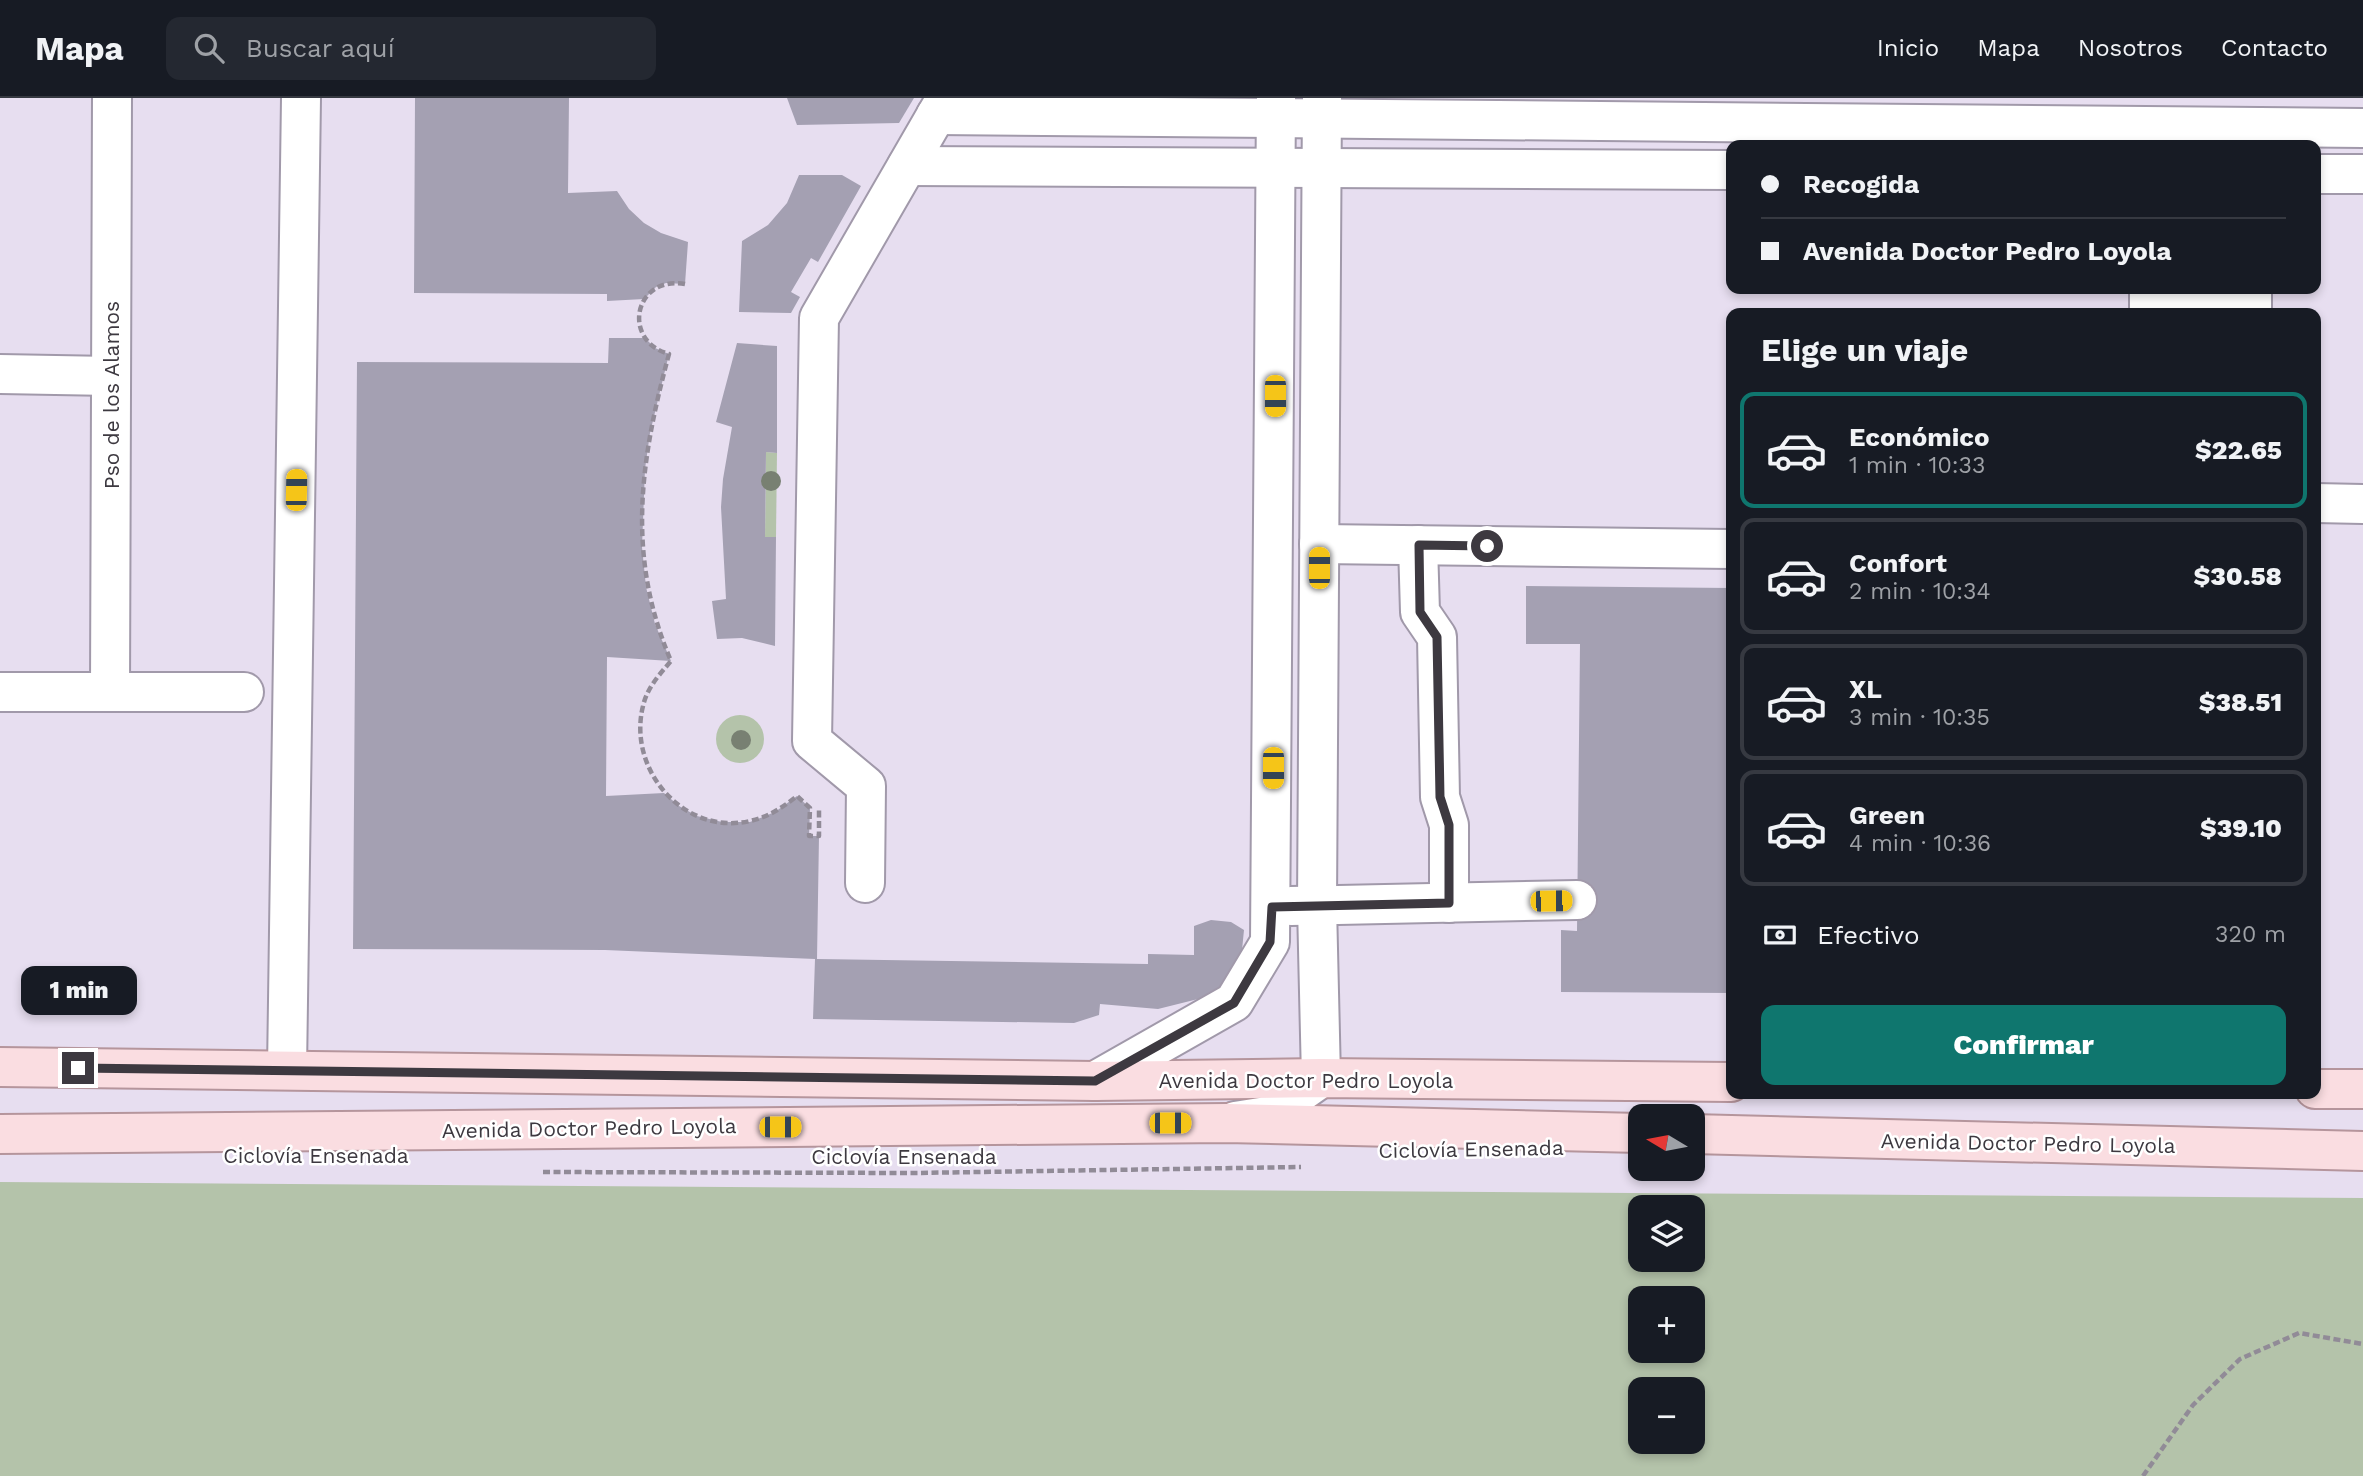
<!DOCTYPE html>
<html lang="es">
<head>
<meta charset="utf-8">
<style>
  body { margin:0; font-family:"Work Sans",sans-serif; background:#242831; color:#f1f3f6; height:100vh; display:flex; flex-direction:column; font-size:26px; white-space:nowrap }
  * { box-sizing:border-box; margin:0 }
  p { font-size:23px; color:#9ea1a6 }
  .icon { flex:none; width:38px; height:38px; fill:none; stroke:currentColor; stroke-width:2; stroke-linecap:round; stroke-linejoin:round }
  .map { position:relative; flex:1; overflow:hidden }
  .sheet { position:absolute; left:1726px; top:210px; width:595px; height:791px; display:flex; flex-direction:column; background:#171b24; border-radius:14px; box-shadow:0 4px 10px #0003 }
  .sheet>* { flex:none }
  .top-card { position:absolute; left:1726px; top:42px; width:595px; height:154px; border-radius:14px; box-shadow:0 4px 10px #0003; display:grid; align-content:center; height:154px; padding:0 35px; background:#171b24 }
  .needle { width:46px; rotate:280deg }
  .fabs { position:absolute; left:1628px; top:1006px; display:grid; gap:14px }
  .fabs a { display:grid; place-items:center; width:77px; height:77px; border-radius:14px; background:#171b24; box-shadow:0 4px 10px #0003; font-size:35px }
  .end { position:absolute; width:32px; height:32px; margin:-16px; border:9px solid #3d3940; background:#fff; box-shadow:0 0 0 4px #fff }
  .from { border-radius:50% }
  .bubble { position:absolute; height:49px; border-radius:14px; background:#171b24; box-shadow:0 4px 10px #0003; font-size:23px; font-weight:800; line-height:49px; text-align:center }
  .car { position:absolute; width:21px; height:42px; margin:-21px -10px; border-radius:9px; box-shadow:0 0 5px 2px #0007; background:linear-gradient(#f5c518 24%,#345 0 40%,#f5c518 0 76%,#345 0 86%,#f5c518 0) }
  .top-card b { display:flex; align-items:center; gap:24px; height:66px; font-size:26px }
  .top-card b+b { border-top:2px solid #363941 }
  .top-card i { width:18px; height:18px; background:#f1f3f6 }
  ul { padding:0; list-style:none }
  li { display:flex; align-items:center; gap:21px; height:116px; margin:0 14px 10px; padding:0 21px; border:4px solid #363941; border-radius:14px }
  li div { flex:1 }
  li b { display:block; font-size:26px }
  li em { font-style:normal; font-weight:800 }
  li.current { border-color:#0f766e }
  li>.icon { width:63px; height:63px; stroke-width:1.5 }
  h2 { padding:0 35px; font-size:32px; line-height:84px }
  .pay { display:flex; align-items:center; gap:18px; height:77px; padding:0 35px; font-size:26px }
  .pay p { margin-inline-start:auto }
  .primary-button { display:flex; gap:14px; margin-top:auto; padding:14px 35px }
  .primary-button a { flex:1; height:80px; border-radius:14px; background:#0f766e; color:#fff; font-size:28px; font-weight:800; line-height:80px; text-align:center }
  header { display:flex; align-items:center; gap:42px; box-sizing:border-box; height:98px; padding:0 35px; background:#171b24; border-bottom:2px solid #363941 }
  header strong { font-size:33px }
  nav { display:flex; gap:38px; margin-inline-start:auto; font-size:24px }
  .search { width:490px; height:63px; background:#242831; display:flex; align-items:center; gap:18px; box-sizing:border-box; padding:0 24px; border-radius:14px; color:#9ea1a6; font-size:26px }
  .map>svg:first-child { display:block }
  .green { fill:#b4c3aa; fill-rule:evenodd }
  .building { fill:#a4a0b2 }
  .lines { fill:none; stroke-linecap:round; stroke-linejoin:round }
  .minor-casing { stroke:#a199aa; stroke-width:42 }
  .major-casing { stroke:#b5959c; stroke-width:42 }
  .path { stroke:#918b97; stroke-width:4.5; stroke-dasharray:7 3.5; stroke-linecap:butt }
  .minor { stroke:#fff; stroke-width:38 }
  .major { stroke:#fadde1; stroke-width:38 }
  .tree { fill:#788072 }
  .route { stroke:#3d3940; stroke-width:9 }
  .labels { text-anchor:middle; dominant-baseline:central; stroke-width:5; stroke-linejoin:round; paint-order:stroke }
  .street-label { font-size:21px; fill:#3d3940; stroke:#fff }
</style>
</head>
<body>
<header>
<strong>Mapa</strong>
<div class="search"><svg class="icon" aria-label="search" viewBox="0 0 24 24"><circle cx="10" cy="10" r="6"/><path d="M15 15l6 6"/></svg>Buscar aquí</div>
<nav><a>Inicio</a><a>Mapa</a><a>Nosotros</a><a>Contacto</a></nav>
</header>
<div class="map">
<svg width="2363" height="1378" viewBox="0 0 2363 1378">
  <rect width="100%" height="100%" fill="#e7def0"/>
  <g class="green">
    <polygon points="766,354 777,355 776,439 765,439"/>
    <circle cx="740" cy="641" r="24"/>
    <path d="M0,1084L2363,1100V1378H0ZM1640,1110H1692V1162H1640ZM1640,1200H1692V1253H1640ZM1640,1292H1692V1344H1640Z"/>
  </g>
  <g class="building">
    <polygon points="415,0 569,0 568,95 617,93 629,111 644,125 661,135 688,144 685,186 666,185 656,189 644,201 607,203 607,196 414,195"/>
    <polygon points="787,0 914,0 899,25 797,27"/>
    <polygon points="799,77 842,77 861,88 818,164 811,160 791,194 800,199 791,215 739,214 742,143 768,127 787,105"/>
    <polygon points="609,240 645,240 655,250 669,256 650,335 645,371 642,449 646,489 655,526 671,563 607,559 606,698 664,695 679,708 697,718 722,724 750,724 775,714 797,698 810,710 809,738 819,738 817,861 1148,866 1148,856 1194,857 1194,828 1211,822 1231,824 1244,832 1242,852 1232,878 1210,898 1158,911 1100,906 1099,917 1074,925 813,921 815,861 605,852 353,851 357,264 608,265"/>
    <polygon points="737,245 777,248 777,355 766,354 765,439 776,439 775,548 742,540 717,541 712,503 726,501 721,409 723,381 732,329 716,324"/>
    <polygon points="1526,488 1731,490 1731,895 1561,894 1561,832 1577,833 1580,546 1526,546"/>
  </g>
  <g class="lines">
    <defs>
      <g id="minor">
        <polyline points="936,17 2363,30"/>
        <polyline points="907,68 1731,72"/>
        <polyline points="2315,76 2363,76"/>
        <polyline points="2149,215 2149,193 2252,194 2252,215"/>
        <polyline points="0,276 111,278"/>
        <polyline points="2315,405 2363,406"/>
        <polyline points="1319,446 1731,451"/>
        <polyline points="1418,447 1420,514 1437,539 1440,699 1449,727 1449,805"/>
        <polyline points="0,594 244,594"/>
        <polyline points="110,594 112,0"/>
        <polyline points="865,785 866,688 812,643 819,220 946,0"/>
        <polyline points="1291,808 1577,802"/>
        <polyline points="287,972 301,0"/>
        <polyline points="1095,983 1234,904 1270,844 1276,0"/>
        <polyline points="1235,1023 1267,1018 1321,980 1317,808 1322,0"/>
      </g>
      <g id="major">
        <polyline points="0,969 1095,983 1321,980 1731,984"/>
        <polyline points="2315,991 2363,991"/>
        <polyline points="0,1036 1226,1025 1640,1035"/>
        <polyline points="1692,1036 2363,1053"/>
      </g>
    </defs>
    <use href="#minor" class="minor-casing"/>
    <use href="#major" class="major-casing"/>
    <g class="path">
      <path d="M685,186C634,177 621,243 669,256C640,363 626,458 671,563C659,577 647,590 643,608C627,672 684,738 750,723C769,719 783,709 797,698L810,710L809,738H819V711"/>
      <polyline points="543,1074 914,1075 1301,1069"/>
      <polyline points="2143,1378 2193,1307 2240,1261 2299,1235 2363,1246"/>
    </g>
    <use href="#minor" class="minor"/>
    <use href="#major" class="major"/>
  </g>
  <g class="tree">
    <circle cx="771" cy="383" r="10"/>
    <circle cx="741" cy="642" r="10"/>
  </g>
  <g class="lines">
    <polyline class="route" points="78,970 1095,983 1234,905 1270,844 1272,809 1449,805 1449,727 1440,699 1437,539 1420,514 1419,447 1487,448"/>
  </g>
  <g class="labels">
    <g class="street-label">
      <text transform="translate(111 297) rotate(-90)">Pso de los Alamos</text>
      <text x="1306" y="982">Avenida Doctor Pedro Loyola</text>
      <text transform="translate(589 1030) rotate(-1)">Avenida Doctor Pedro Loyola</text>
      <text transform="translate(2028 1045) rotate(1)">Avenida Doctor Pedro Loyola</text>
      <text transform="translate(1471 1051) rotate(-1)">Ciclovía Ensenada</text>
      <text x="316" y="1057">Ciclovía Ensenada</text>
      <text x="904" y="1058">Ciclovía Ensenada</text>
    </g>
  </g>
</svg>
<div class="fabs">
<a><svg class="needle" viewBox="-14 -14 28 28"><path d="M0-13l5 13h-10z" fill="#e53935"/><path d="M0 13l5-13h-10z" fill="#9ea1a6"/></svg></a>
<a><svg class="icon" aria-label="layers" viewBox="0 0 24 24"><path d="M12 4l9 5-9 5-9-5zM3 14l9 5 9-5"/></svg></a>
<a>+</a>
<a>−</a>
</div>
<i class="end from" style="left:1487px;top:448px"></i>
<i class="end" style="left:78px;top:970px"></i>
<div class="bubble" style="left:21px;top:868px;width:116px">1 min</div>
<i class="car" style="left:1275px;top:298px;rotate:180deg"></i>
<i class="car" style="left:296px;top:392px;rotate:1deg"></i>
<i class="car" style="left:1319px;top:470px;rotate:0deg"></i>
<i class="car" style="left:1273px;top:670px;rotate:180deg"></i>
<i class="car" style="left:1551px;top:803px;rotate:89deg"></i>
<i class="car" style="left:1170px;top:1025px;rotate:90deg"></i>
<i class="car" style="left:780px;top:1029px;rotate:90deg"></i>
<div class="top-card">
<b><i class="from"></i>Recogida</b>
<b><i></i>Avenida Doctor Pedro Loyola</b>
</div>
<section class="sheet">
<h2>Elige un viaje</h2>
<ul>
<li class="current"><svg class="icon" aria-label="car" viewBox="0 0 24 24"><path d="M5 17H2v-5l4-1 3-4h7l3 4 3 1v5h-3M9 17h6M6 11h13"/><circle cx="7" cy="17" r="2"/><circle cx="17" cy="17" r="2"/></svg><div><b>Económico</b><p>1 min · 10:33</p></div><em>$22.65</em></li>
<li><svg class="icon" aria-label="car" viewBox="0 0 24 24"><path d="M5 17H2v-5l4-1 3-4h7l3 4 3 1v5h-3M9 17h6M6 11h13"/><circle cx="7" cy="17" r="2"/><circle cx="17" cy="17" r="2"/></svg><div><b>Confort</b><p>2 min · 10:34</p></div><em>$30.58</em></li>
<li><svg class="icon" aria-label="car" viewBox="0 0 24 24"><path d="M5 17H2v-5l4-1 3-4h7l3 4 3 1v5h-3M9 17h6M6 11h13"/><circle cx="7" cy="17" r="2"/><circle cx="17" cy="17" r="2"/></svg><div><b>XL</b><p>3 min · 10:35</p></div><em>$38.51</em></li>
<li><svg class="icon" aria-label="car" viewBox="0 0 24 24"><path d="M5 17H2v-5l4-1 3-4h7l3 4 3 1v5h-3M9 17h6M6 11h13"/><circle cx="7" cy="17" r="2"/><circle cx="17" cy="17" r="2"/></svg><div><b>Green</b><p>4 min · 10:36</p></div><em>$39.10</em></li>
</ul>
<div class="pay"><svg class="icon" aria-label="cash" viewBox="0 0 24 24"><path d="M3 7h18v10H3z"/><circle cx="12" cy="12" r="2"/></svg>Efectivo<p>320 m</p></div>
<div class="primary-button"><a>Confirmar</a></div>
</section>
</div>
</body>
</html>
